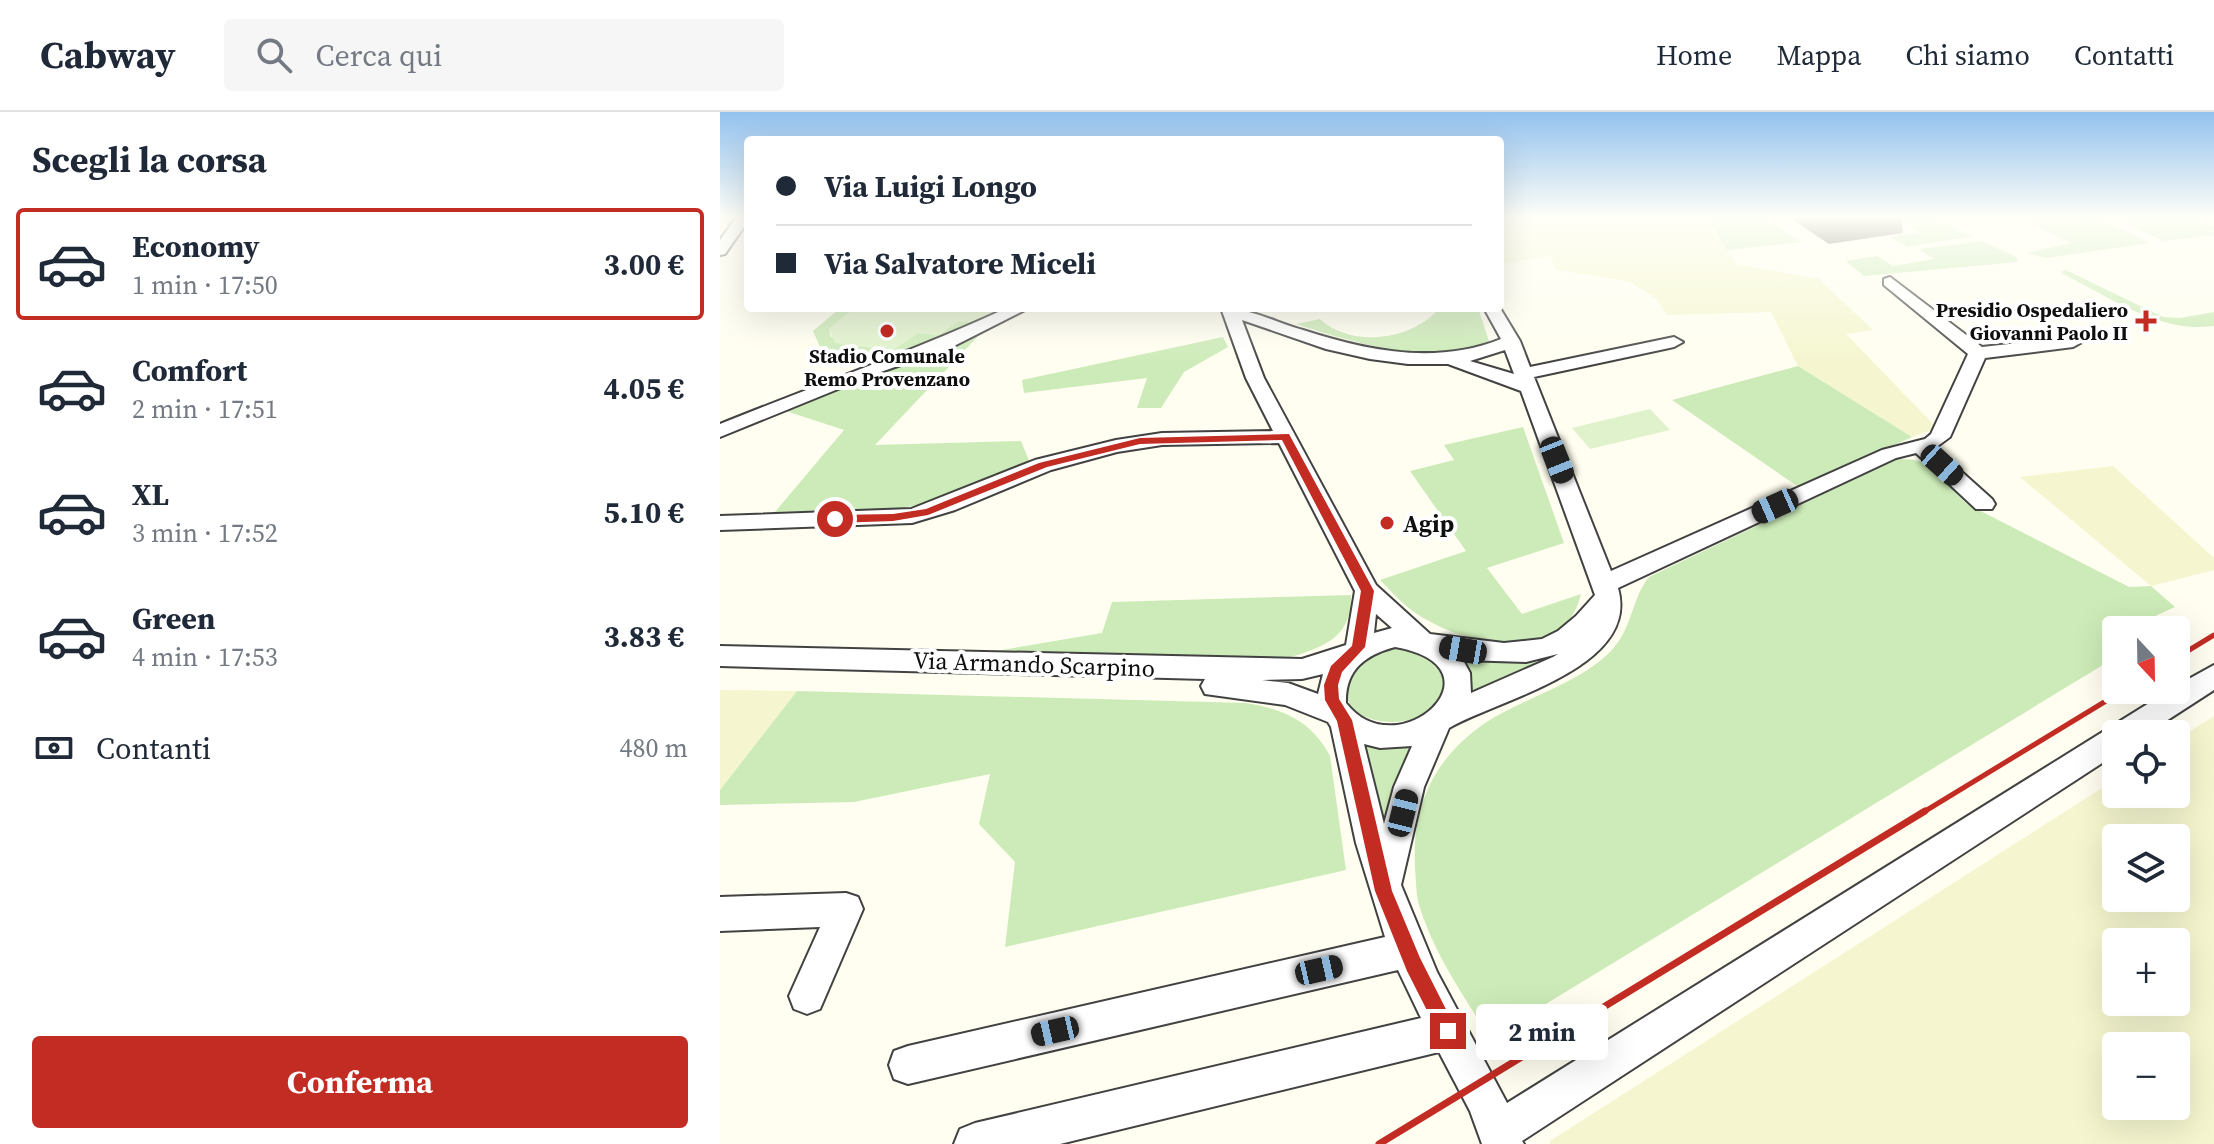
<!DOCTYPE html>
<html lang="it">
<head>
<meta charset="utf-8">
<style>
  body { margin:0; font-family:"Source Serif 4",serif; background:#f6f6f7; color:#1f2937; height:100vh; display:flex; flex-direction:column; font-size:30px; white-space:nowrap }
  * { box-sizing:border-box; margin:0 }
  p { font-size:26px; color:#747a83 }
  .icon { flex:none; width:44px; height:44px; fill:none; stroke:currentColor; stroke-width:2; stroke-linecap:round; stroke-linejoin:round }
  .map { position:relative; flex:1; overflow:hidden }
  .details { display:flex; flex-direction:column; background:#fff; width:720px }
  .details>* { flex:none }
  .hud { position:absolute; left:24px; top:24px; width:760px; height:176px; border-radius:8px; box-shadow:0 8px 32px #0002; display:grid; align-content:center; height:176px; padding:0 32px; background:#fff }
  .needle { width:52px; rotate:158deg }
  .tools { position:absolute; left:1382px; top:504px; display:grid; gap:16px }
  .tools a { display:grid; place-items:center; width:88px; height:88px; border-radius:8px; background:#fff; box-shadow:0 8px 32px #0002; font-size:40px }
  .end { position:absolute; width:36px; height:36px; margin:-18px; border:10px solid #c22c23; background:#fff; box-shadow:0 0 0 4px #fff }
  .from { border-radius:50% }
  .bubble { position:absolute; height:56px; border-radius:8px; background:#fff; box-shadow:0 8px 32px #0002; font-size:26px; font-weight:700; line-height:56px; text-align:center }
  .car { position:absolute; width:24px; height:48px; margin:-24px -12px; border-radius:10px; box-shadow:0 0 6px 2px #0007; background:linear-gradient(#222 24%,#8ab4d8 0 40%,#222 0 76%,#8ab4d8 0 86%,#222 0) }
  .hud b { display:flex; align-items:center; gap:28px; height:76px; font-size:30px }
  .hud b+b { border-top:2px solid #e0e1e3 }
  .hud i { width:20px; height:20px; background:#1f2937 }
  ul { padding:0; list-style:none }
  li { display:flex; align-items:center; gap:24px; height:112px; margin:0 16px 12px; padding:0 16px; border:4px solid transparent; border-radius:8px }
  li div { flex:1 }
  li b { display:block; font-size:30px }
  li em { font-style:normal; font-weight:700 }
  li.selected { border-color:#c22c23 }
  li>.icon { width:72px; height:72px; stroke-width:1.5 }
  h2 { padding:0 32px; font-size:36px; line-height:96px }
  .pay { display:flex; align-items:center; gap:20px; height:88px; padding:0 32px; font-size:30px }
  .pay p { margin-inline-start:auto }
  .button { display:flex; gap:16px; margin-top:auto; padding:16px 32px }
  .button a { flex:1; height:92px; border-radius:8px; background:#c22c23; color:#fff; font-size:32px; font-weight:700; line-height:92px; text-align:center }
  header { display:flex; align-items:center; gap:48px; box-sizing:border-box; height:112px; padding:0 40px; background:#fff; border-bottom:2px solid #e0e1e3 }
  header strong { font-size:38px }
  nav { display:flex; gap:44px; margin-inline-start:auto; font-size:28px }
  .search { width:560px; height:72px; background:#f6f6f7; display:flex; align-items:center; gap:20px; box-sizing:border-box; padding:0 28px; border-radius:8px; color:#747a83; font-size:30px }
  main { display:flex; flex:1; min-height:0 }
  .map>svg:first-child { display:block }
  .farmland { fill:#f5f6cf; fill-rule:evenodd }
  .green { fill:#cdebb8 }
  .pitch { fill:#e0f2cb }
  .building { fill:#58514b }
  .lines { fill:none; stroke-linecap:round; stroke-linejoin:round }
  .minor-casing { stroke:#424242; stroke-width:4 }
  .minor { fill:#fff; fill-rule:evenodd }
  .rail-far1 { stroke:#c22c23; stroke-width:5 }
  .rail { stroke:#c22c23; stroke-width:7 }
  .route { fill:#c22c23 }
  .poi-dot { fill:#c22c23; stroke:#fff; stroke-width:3 }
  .labels { text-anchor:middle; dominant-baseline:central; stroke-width:8; stroke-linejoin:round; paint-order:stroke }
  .far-poi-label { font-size:20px; font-weight:bold; fill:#0f0f0f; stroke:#fff; text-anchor:end }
  .poi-label { font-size:24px; font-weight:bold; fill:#0f0f0f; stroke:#fff; text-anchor:start }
  .street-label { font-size:24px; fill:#0f0f0f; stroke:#fff }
</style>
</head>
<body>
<header>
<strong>Cabway</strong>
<div class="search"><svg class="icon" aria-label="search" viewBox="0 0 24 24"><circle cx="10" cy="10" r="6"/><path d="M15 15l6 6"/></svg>Cerca qui</div>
<nav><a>Home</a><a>Mappa</a><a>Chi siamo</a><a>Contatti</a></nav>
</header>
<main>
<section class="details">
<h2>Scegli la corsa</h2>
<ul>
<li class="selected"><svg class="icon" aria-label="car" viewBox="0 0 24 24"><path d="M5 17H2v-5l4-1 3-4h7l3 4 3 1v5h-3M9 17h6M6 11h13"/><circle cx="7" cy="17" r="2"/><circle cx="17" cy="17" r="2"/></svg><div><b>Economy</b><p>1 min · 17:50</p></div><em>3.00 €</em></li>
<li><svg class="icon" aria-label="car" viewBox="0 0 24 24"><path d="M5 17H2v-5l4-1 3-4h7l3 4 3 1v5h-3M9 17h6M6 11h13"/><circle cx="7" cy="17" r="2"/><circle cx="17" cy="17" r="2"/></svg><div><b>Comfort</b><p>2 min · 17:51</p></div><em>4.05 €</em></li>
<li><svg class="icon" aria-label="car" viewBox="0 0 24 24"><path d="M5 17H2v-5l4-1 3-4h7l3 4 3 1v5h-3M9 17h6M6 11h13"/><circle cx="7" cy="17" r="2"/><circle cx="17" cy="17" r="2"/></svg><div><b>XL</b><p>3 min · 17:52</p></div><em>5.10 €</em></li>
<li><svg class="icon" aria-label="car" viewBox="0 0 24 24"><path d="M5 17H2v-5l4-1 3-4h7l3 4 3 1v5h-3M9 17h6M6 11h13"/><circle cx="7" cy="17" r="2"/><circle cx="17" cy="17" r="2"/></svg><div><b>Green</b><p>4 min · 17:53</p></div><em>3.83 €</em></li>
</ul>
<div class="pay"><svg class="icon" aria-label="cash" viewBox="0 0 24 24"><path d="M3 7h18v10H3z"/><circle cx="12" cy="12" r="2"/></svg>Contanti<p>480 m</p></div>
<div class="button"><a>Conferma</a></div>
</section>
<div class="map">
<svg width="1494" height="1032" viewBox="0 0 1494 1032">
  <rect width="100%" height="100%" fill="#fffef0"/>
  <g class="farmland">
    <polygon points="784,106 987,106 1016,152 1099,167 1153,218 1126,222 1217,316 1192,325 1078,254 1051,200 947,203 937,187 910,170 835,157 831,143 780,153 780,110"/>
    <polygon points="1393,354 1494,446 1494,458 1431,474 1300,365"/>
    <polygon points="0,578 77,579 0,678"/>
    <path d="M1494,604V1032H830V1029L1396,667V682H1456V628ZM1456,726V786H1396V726ZM1456,830V890H1396V830ZM1456,934V994H1396V934Z"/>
  </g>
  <g class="green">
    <polygon points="987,106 1046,106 1081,130 1007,138"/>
    <polygon points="1177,106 1211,106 1253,124 1187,135 1170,125 1199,120"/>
    <polygon points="1300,106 1331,109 1378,106 1430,131 1326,146 1306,141 1351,131"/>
    <polygon points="1412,106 1475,106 1494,115 1494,123 1444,129 1398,109"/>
    <polygon points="1262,129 1296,145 1298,150 1144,164 1126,149 1157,144 1173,154 1214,147 1199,137"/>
    <path d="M1346,158L1443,205L1460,206L1494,200V214C1441,222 1389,185 1343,162L1341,159Z"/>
    <path d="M120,196H135L109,217L111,225L171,239L198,221L218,223L239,209L255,211C211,237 150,262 101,237L93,219Z"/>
    <path d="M714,196H758L770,232C706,253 638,232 576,212L600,207C630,235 686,229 715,201Z"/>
    <path d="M261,221L155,333L301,329L310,351L205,391L183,396L55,400L124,318L66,299C130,271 197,250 261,221Z"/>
    <polygon points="503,225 508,235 464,260 441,296 417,296 427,266 304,281 302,268"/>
    <polygon points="1078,254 1192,325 1080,376 952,288"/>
    <path d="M803,315L844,431L767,456L802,502L861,482C843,557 744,533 697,502C683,493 672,480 660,468L746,439L690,359L734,348L724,333Z"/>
    <path d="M1177,347C1218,345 1221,369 1247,392L1409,475L1431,474L1455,495L1420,511L1430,518H1396V545L770,926C743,883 714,842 699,793C696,782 696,768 695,756C692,694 713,647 765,611C805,585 857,573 891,539C913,516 911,487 929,465Z"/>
    <path d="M631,483C633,527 599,537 563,547L276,539L382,521L392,490Z"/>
    <path d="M685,535C712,542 742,569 714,595C683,625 603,608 633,560C644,542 664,536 685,535Z"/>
    <path d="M836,542L840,543L745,591L735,543C769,551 803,553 836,542Z"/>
    <path d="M77,579L526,591C563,597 592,609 610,644L626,758L285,835L295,750L259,712L270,662L134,690L0,693V678Z"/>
    <polygon points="638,628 697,628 673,677 660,718"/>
  </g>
  <g class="pitch">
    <polygon points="135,196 290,196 255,211 239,209 218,223 198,221 172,239 115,231 109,217"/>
    <polygon points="930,297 950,318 870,337 852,316"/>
  </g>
  <polygon class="building" points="1070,106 1181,106 1183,121 1109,132"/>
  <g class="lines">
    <defs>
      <g id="minor">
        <polygon points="16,106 28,106 28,109 5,142 0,143 0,128"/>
        <path d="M1170,165L1262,235L1353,225L1362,230L1353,235L1265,246L1230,325L1215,336L1272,387L1275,392L1272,397H1256L1196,341L1176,346L898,476C921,556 779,587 729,616L704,675L681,773L717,860L787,991L1450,578H1456V574L1494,553V578L1426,622H1396V642L802,1029L804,1032H762L750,999L719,940L340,1032H234L240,1017L255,1011L701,906L678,858L188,972L174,967L169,953L174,939L188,934L665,825L636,731L611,615L608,610L565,593L485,582L481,574L485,567L0,554V534L582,547L626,533L635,479L559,331L442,333L397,340L331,358L235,398L192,411L0,418V404L191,397L315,348L396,328L442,321L553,319L526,266L501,196C530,196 555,210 583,218C648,239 716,253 781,227L764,196H780L800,229L810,255L954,225L963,230L954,235L814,265L891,459L1162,338L1205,327L1211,322L1248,242L1164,173V167ZM522,208L606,237L650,247L688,252H728L801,279L875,483L856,504L838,519L822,527L784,531L710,522L656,473L544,266ZM785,238L794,262L750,249ZM656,502L672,516L654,521ZM675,535C789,555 678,658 626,591C625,558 645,543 675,535ZM838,542L833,545L751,581L750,561L743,548L806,550ZM603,562L598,582L568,571L542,568L582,567ZM644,632L660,636L692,634L674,675L664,712Z"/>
        <path d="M287,196H309L232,235L155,262L0,325V312C96,273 194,239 287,196Z"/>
        <polygon points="126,781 138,785 143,797 100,897 87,902 74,897 69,884 100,815 0,819 0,785"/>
      </g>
    </defs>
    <use href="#minor" class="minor-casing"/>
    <use href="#minor" class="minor"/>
    <g class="rail-far1">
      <polyline points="1456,546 1494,523"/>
      <polyline points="1202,701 1404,578"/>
    </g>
    <polyline class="rail" points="659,1032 1205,699"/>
  </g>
  <linearGradient id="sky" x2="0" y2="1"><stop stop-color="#93c2ee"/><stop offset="0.42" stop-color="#fffff8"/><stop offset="1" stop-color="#fffff8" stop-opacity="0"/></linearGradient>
  <rect width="1494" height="251" fill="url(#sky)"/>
  <polygon class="route" points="569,322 654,479 645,535 622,560 618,573 619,587 632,608 672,779 700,846 737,919 734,926 728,929 721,926 687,859 655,779 617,609 605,588 604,573 611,554 632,534 641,479 562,328 420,332 327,355 208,403 173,409 115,411 110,407 115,403 173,402 206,397 319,351 420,326"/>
  <g class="poi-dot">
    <path d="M1422 197h8v8h8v8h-8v8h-8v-8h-8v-8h8z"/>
    <circle cx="167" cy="219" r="8"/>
    <circle cx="667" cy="411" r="8"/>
  </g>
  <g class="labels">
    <g class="far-poi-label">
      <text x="1408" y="198">Presidio Ospedaliero<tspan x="1408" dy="23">Giovanni Paolo II</tspan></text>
      <text x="167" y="244" text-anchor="middle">Stadio Comunale<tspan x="167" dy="23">Remo Provenzano</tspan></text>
    </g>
    <g class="poi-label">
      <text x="683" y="411">Agip</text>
    </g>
    <g class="street-label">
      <text transform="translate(314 552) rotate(2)">Via Armando Scarpino</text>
    </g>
  </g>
</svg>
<div class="tools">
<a><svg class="needle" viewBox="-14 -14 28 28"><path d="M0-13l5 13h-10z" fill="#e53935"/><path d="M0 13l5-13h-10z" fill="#747a83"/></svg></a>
<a><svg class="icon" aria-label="locate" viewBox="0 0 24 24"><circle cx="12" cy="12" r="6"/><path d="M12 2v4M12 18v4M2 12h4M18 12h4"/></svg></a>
<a><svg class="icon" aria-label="layers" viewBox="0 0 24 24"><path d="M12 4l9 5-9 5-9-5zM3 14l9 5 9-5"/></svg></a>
<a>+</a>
<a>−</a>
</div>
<i class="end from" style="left:115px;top:407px"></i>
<i class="end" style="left:728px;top:919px"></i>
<div class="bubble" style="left:756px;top:892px;width:132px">2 min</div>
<i class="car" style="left:837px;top:348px;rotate:158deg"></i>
<i class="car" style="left:1222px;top:353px;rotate:132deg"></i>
<i class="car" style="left:1055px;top:394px;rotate:246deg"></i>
<i class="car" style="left:743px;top:538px;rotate:280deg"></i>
<i class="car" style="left:683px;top:701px;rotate:14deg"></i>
<i class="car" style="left:599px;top:858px;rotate:77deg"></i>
<i class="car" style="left:335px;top:919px;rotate:257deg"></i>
<div class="hud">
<b><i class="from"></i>Via Luigi Longo</b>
<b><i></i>Via Salvatore Miceli</b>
</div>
</div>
</main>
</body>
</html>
